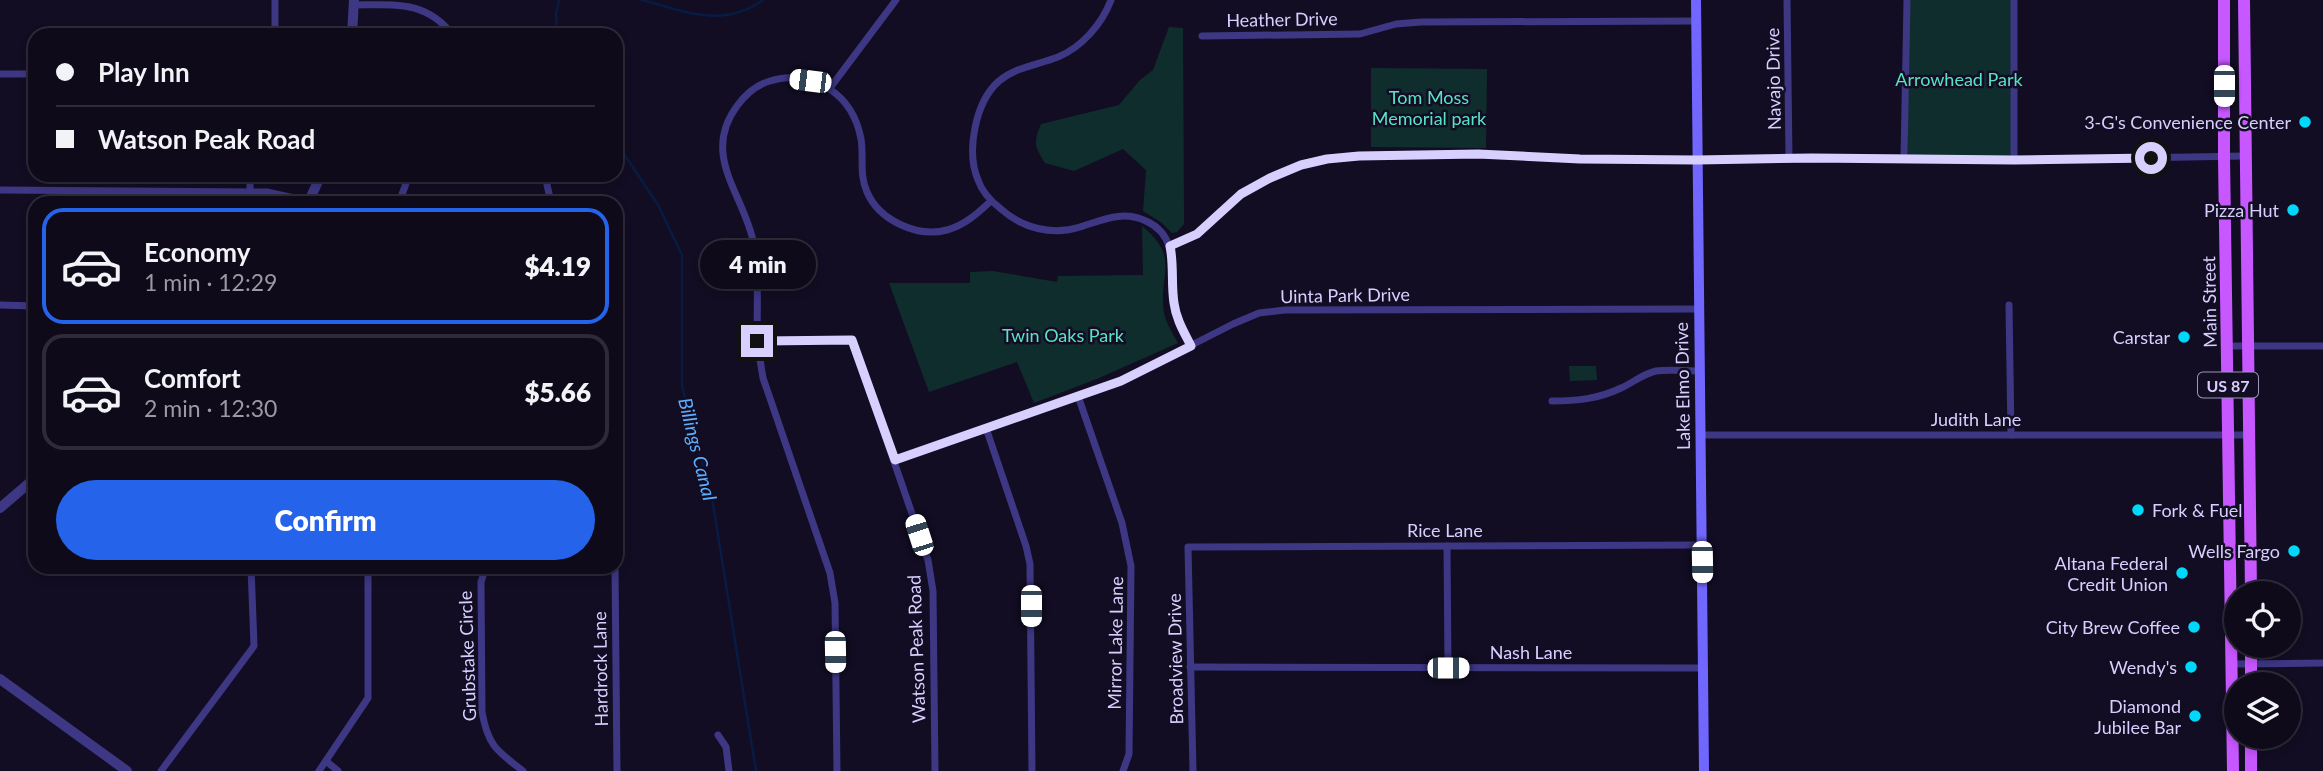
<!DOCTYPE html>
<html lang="en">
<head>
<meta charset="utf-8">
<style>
  body { margin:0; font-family:Lato,sans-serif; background:#171323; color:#f1f3f6; height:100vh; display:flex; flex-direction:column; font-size:26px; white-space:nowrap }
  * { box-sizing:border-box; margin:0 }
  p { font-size:23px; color:#9b9aa2 }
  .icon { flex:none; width:38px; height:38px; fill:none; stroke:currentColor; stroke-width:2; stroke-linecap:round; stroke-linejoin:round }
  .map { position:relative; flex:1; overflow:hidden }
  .panel { position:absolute; left:28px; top:196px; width:595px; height:378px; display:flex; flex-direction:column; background:#0e0a1a; border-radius:21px; box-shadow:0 4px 10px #0003,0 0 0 2px #2e2b39 }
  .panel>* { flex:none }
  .hud { position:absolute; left:28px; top:28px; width:595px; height:154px; border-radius:21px; box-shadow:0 4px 10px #0003,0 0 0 2px #2e2b39; display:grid; align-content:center; height:154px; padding:0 28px; background:#0e0a1a }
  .buttons { position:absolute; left:2224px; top:581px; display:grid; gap:14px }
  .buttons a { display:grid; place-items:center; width:77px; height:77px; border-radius:50%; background:#0e0a1a; box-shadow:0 4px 10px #0003,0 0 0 2px #2e2b39; font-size:35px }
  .end { position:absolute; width:32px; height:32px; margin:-16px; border:9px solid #d7d0ff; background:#111; box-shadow:0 0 0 4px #111 }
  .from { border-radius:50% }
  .bubble { position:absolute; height:49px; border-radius:24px; background:#0e0a1a; box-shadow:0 4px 10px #0003,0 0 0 2px #2e2b39; font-size:23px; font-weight:800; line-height:49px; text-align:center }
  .car { position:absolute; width:21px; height:42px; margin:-21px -10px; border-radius:9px; box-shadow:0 0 5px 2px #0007; background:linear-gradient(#fff 24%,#345 0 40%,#fff 0 76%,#345 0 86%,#fff 0) }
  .hud b { display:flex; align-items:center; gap:24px; height:66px; font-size:26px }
  .hud b+b { border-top:2px solid #2e2b39 }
  .hud i { width:18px; height:18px; background:#f1f3f6 }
  ul { padding:12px 0 0; list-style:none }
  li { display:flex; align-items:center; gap:21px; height:116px; margin:0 14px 10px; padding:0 14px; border:4px solid #2e2b39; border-radius:21px }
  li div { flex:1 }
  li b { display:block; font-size:26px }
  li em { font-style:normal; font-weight:800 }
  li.on { border-color:#2563eb }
  li>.icon { width:63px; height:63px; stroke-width:1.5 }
  .action { display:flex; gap:14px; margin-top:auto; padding:14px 28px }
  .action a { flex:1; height:80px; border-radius:42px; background:#2563eb; color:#fff; font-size:28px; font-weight:800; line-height:80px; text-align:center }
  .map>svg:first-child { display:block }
  .green { fill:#102d2e }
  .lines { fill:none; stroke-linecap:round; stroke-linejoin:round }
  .stream { stroke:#081b42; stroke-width:2.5 }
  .minor { stroke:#3d3784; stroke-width:7 }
  .tertiary { stroke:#3d3784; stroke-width:10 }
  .secondary { stroke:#7167ff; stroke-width:10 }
  .primary { stroke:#c757ff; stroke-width:12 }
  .route { stroke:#d7d0ff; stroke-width:9 }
  .poi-dot { fill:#00d8fb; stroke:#120d23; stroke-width:2.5 }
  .labels { text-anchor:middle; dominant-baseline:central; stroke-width:5; stroke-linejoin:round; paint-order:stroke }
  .shield { fill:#120d23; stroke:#9c96bd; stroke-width:2 }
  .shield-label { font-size:16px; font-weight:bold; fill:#d7d0ff }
  .street-label { font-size:18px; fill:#d7d0ff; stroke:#120d23 }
  .park-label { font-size:18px; fill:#58e3c6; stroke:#120d23 }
  .poi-label { font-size:18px; fill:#d7d0ff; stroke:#120d23; text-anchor:end }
  .water-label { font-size:19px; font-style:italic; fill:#5eaeff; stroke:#120d23 }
</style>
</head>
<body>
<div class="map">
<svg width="2323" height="771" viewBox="0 0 2323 771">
  <rect width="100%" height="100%" fill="#120d23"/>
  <g class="green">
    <polygon points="1908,0 2013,0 2011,156 1908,158 1906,60"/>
    <path d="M1169,27L1183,28L1184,224L1177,232L1172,233L1162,223L1143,211L1146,170L1123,149L1074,171L1045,163C1035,147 1033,143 1041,124L1119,105L1140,80L1153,70Z"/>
    <polygon points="1371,68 1487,69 1486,148 1371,147"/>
    <path d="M1142,226C1181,258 1158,273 1164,313C1166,323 1173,334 1178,343L1099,378L1034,403L1017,362L929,392L889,283H970V272L993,271L1057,282L1058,276L1143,275Z"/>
    <polygon points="1569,366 1596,366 1597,380 1570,381"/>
  </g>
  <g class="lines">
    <g class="stream">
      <path d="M642,0C684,11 723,29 763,0"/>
      <polyline points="557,35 556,14 559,0"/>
      <polyline points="616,142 658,205 682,255 682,386 713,504 756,771"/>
    </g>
    <g class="minor">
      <path d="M1111,0C1102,24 1082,47 1058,57C1037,65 1016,67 999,81C975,102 966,152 978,180C982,192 992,202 1001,209C1022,228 1052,236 1080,227C1103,220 1122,210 1146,221C1182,237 1169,277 1175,307C1178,321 1184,333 1191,346"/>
      <polyline points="1787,0 1789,158"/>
      <polyline points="2014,0 2014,160"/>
      <path d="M354,5C396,5 425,0 453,35"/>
      <polyline points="275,35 275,0"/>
      <polyline points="1202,36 1360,34 1396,24 1421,22 1697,21"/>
      <polyline points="0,74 35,74"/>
      <polyline points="830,88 896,0"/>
      <polyline points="1904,158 1907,0"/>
      <polyline points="545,175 551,203"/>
      <polyline points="0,190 267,192 294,198 305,203"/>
      <polyline points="250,192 250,175"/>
      <polyline points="399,203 409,175"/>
      <polyline points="1169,246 1197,234 1241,194 1270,178 1301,165 1327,159 1359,156 1478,154 1580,159 1697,160 1904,158 2014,160 2246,156"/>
      <polyline points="0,305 35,306"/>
      <polyline points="2009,305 2011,435"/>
      <polyline points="757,341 763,378 830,573 835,603 837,771"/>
      <polyline points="2228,346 2323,346"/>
      <polyline points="1078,396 1122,523 1131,566 1129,754 1123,771"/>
      <path d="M1552,401C1577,401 1598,399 1621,388C1633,383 1642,374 1656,371C1670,369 1686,371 1700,371"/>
      <polyline points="986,428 1026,546 1030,564 1032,771"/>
      <polyline points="1701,435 2250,435"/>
      <polyline points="895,460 1121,381 1233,324 1259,313 1285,310 1699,309"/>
      <polyline points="1447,546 1448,668"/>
      <path d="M486,567L481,582L482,712C488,746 497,751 523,771"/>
      <polyline points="615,567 617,771"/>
      <polyline points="2232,664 2323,663"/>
      <polyline points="1190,667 1704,668"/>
      <polyline points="718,735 726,747 729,771"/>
      <polyline points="326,761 338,771"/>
      <polyline points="161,771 254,646 251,567"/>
      <polyline points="319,771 368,698 368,567"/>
      <path d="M935,771L933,591L928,560L852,340L757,341C757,309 759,277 754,245C745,195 700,156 737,106C745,95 756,85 770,81C814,68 853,95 861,139C864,157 859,175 867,192C879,220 917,238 947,230C965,225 978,213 991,201"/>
      <polyline points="1193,771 1188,547 1701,545"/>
    </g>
    <g class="tertiary">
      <polyline points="352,35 354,0"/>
      <polyline points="308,203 321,175"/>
      <polyline points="0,508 35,478"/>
      <polyline points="0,679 127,771"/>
    </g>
    <polyline class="secondary" points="1696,0 1704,771"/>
    <g class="primary">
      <polyline points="2224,0 2224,157 2233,771"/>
      <polyline points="2244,0 2251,593"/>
      <polyline points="2251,684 2251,646"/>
      <polyline points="2251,771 2251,737"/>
    </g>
  </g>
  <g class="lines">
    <path class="route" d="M757,341L852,340L895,460L1121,381L1191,346C1184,332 1176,319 1174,303C1171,284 1174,265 1170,246L1197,234L1241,194L1270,178L1301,165L1327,159L1359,156L1478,154L1580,159L1697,160L1812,158L2014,160L2151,158"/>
  </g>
  <g class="poi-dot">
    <circle cx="2305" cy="122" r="7"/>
    <circle cx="2293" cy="210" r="7"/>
    <circle cx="2184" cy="337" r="7"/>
    <circle cx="2138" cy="510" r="7"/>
    <circle cx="2294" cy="551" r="7"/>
    <circle cx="2182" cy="573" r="7"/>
    <circle cx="2194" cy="627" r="7"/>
    <circle cx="2191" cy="667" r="7"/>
    <circle cx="2195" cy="716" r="7"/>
  </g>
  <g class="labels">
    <rect class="shield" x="2198" y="372.5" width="60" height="25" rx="5"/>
    <g class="shield-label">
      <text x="2228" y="385">US 87</text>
    </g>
    <g class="street-label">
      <text transform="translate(1282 19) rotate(-1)">Heather Drive</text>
      <text transform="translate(1773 79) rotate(-91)">Navajo Drive</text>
      <text transform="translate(1345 295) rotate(-1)">Uinta Park Drive</text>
      <text transform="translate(2209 302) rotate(-91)">Main Street</text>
      <text transform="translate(1682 386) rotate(-91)">Lake Elmo Drive</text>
      <text x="1976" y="419">Judith Lane</text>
      <text x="1445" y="530">Rice Lane</text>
      <text transform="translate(1115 643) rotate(-89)">Mirror Lake Lane</text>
      <text transform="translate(916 649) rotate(-92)">Watson Peak Road</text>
      <text x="1531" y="652">Nash Lane</text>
      <text transform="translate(467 656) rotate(-92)">Grubstake Circle</text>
      <text transform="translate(1175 659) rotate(-91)">Broadview Drive</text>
      <text transform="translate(600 669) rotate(-91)">Hardrock Lane</text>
    </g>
    <g class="park-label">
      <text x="1959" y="79">Arrowhead Park</text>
      <text x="1429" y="97">Tom Moss<tspan x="1429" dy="21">Memorial park</tspan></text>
      <text x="1063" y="335">Twin Oaks Park</text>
    </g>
    <g class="poi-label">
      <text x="2291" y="122">3-G's Convenience Center</text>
      <text x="2279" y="210">Pizza Hut</text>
      <text x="2170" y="337">Carstar</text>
      <text x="2152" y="510" text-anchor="start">Fork &amp; Fuel</text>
      <text x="2280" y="551">Wells Fargo</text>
      <text x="2168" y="563">Altana Federal<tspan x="2168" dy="21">Credit Union</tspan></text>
      <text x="2180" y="627">City Brew Coffee</text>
      <text x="2177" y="667">Wendy's</text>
      <text x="2181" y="706">Diamond<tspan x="2181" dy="21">Jubilee Bar</tspan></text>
    </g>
    <g class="water-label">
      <text transform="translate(698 449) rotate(76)">Billings Canal</text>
    </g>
  </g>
</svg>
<div class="buttons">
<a><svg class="icon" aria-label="locate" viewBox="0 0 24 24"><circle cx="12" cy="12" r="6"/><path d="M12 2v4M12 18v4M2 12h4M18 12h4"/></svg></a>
<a><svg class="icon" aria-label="layers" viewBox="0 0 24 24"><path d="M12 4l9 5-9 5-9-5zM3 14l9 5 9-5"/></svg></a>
</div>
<i class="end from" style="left:2151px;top:158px"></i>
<i class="end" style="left:757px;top:341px"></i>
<div class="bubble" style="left:700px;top:240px;width:116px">4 min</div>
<i class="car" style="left:810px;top:81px;rotate:277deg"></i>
<i class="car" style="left:2224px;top:86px;rotate:180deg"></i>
<i class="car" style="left:919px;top:535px;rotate:342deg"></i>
<i class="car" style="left:1702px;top:562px;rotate:179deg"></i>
<i class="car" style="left:1031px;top:606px;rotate:180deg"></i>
<i class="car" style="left:835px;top:652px;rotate:179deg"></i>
<i class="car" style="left:1448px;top:668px;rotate:90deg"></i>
<div class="hud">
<b><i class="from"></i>Play Inn</b>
<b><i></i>Watson Peak Road</b>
</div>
<section class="panel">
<ul>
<li class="on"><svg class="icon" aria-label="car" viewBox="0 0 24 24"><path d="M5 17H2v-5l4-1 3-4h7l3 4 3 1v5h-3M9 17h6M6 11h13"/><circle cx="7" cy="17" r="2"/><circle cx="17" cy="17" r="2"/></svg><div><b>Economy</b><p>1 min · 12:29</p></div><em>$4.19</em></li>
<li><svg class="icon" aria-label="car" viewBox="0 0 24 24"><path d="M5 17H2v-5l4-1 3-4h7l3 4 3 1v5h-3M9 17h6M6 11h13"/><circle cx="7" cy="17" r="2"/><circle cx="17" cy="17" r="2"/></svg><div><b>Comfort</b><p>2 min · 12:30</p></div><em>$5.66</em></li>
</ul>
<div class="action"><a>Confirm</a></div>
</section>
</div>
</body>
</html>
